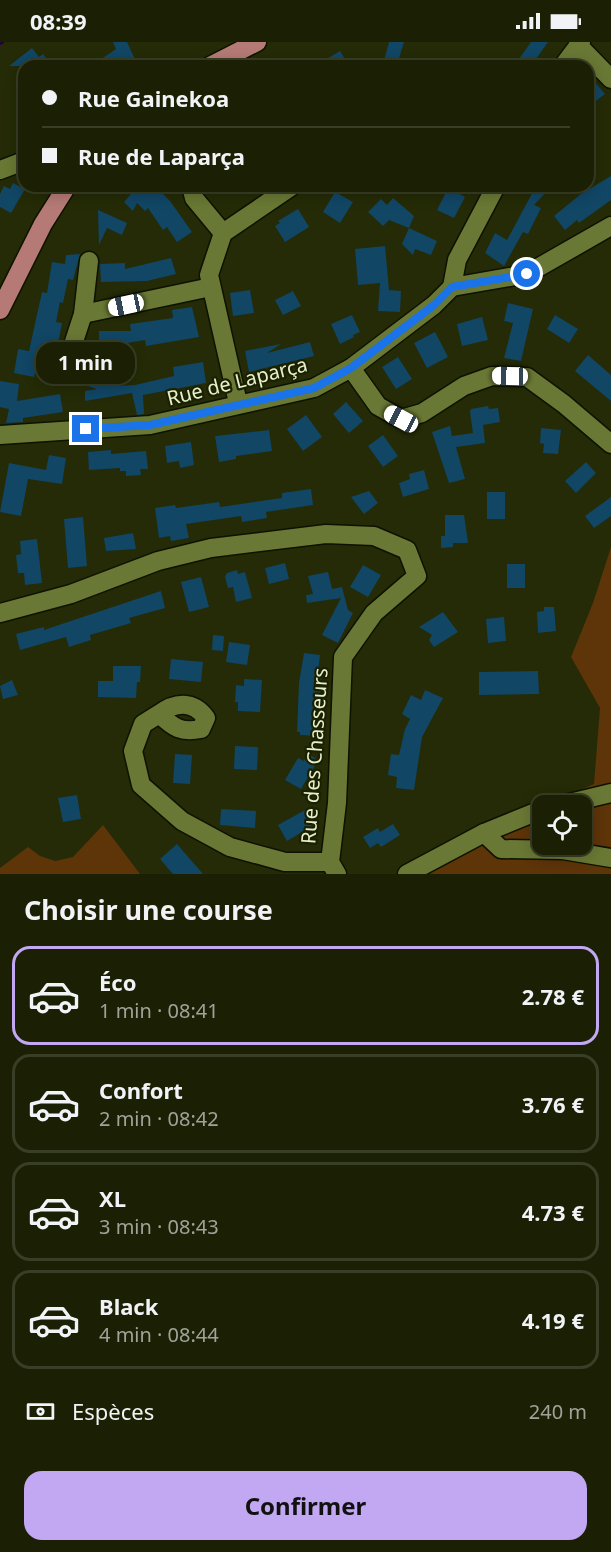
<!DOCTYPE html>
<html lang="fr">
<head>
<meta charset="utf-8">
<style>
  body { margin:0; font-family:"Noto Sans",sans-serif; background:#282d13; color:#f1f3f6; height:100vh; display:flex; flex-direction:column; font-size:22px; white-space:nowrap }
  * { box-sizing:border-box; margin:0 }
  p { font-size:20px; color:#a0a39a }
  .icon { flex:none; width:33px; height:33px; fill:none; stroke:currentColor; stroke-width:2; stroke-linecap:round; stroke-linejoin:round }
  .map { position:relative; height:832px; overflow:hidden }
  .sheet { display:flex; flex-direction:column; background:#1b2004; flex:1 }
  .sheet>* { flex:none }
  .guide { position:absolute; left:18px; top:18px; width:576px; height:132px; border-radius:18px; box-shadow:0 3px 15px #0003,0 0 0 2px #393e26; display:grid; align-content:center; height:132px; padding:0 24px; background:#1b2004 }
  .fabs { position:absolute; left:532px; top:753px; display:grid; gap:12px }
  .fabs a { display:grid; place-items:center; width:60px; height:60px; border-radius:12px; background:#1b2004; box-shadow:0 3px 15px #0003,0 0 0 2px #393e26; font-size:30px }
  .end { position:absolute; width:27px; height:27px; margin:-14px; border:8px solid #1a73e8; background:#fff; box-shadow:0 0 0 3px #fff }
  .from { border-radius:50% }
  .bubble { position:absolute; height:42px; border-radius:18px; background:#1b2004; box-shadow:0 3px 15px #0003,0 0 0 2px #393e26; font-size:20px; font-weight:700; line-height:42px; text-align:center }
  .car { position:absolute; width:18px; height:36px; margin:-18px -9px; border-radius:8px; box-shadow:0 0 4px 2px #0007; background:linear-gradient(#fff 24%,#345 0 40%,#fff 0 76%,#345 0 86%,#fff 0) }
  .guide b { display:flex; align-items:center; gap:21px; height:57px; font-size:22px }
  .guide b+b { border-top:2px solid #393e26 }
  .guide i { width:15px; height:15px; background:#f1f3f6 }
  ul { padding:0; list-style:none }
  li { display:flex; align-items:center; gap:18px; height:99px; margin:0 12px 9px; padding:0 12px; border:3px solid #393e26; border-radius:18px }
  li div { flex:1 }
  li b { display:block; font-size:22px }
  li em { font-style:normal; font-weight:700 }
  li.selected { border-color:#c2a8f2 }
  li>.icon { width:54px; height:54px; stroke-width:1.5 }
  h2 { padding:0 24px; font-size:27px; line-height:72px }
  .pay { display:flex; align-items:center; gap:15px; height:66px; padding:0 24px; font-size:22px }
  .pay p { margin-inline-start:auto }
  .action { display:flex; gap:12px; margin-top:auto; padding:12px 24px }
  .action a { flex:1; height:69px; border-radius:18px; background:#c2a8f2; color:#111; font-size:24px; font-weight:700; line-height:69px; text-align:center }
  .status { display:flex; justify-content:space-between; align-items:center; height:42px; padding:0 30px; background:#1b2004; direction:ltr }
  .status svg { height:16px; fill:currentColor }
  .map>svg:first-child { display:block }
  .green { fill:#5e3409 }
  .lines { fill:none; stroke-linecap:round; stroke-linejoin:round }
  .stream { stroke:#1f033c; stroke-width:4 }
  .building { fill:#114665 }
  .minor-casing { stroke:#0e1201; stroke-width:21 }
  .major-casing { stroke:#0e1201; stroke-width:21 }
  .minor { stroke:#697834; stroke-width:18 }
  .major { stroke:#b57a75; stroke-width:18 }
  .route { stroke:#1a73e8; stroke-width:8 }
  .labels { text-anchor:middle; dominant-baseline:central; stroke-width:4.5; stroke-linejoin:round; paint-order:stroke }
  .street-label { font-size:20px; fill:#e6f0cd; stroke:#1b2100 }
</style>
</head>
<body>
<div class="status"><b>08:39</b><svg viewBox="0 0 49 12"><path d="M0 12V9h3v3zM5 12V6h3v6zM10 12V3h3v9zM15 12V0h3v12zM26 1h20v11H26zM47 4h2v5h-2z"/></svg></div>
<div class="map">
<svg width="611" height="832" viewBox="0 0 611 832">
  <rect width="100%" height="100%" fill="#242b06"/>
  <g class="green">
    <polygon points="611,505 611,832 407,832 543,765 543,802 582,802 582,764 546,763 594,742 600,666 571,615 593,561"/>
    <polygon points="103,783 140,832 0,832 0,826 28,805 40,814 55,819 73,815"/>
  </g>
  <g class="lines">
    <polyline class="stream" points="0,1 2,0"/>
  </g>
  <g class="building">
    <polygon points="113,0 127,0 138,24 91,24 116,7"/>
    <polygon points="389,0 404,0 397,23 384,19"/>
    <polygon points="531,0 548,0 531,24 514,24"/>
    <polygon points="32,6 39,15 43,12 52,24 9,24"/>
    <polygon points="340,9 349,24 315,24"/>
    <polygon points="588,32 605,52 588,65"/>
    <polygon points="611,134 611,158 579,181 577,178 565,188 554,174 581,152"/>
    <polygon points="13,141 25,147 11,171 0,165 0,152 4,144 10,147"/>
    <polygon points="138,144 155,144 170,159 192,190 177,200 167,185 163,188 148,166 145,169 137,161 133,169 124,160"/>
    <polygon points="536,144 552,144 534,163 541,166 528,192 523,190 504,224 485,211 495,191 507,198"/>
    <polygon points="448,146 465,155 454,176 437,168"/>
    <polygon points="335,150 353,160 340,181 323,170"/>
    <polygon points="393,156 414,174 409,186 389,178 383,184 368,170 381,157 387,163"/>
    <polygon points="298,167 309,185 285,200 275,184 280,181 278,179"/>
    <polygon points="98,168 127,181 122,193 107,186 99,203"/>
    <polygon points="409,186 437,199 431,213 415,207 413,213 402,202"/>
    <polygon points="385,204 389,248 401,249 400,270 378,269 380,241 358,243 355,207"/>
    <polygon points="80,212 73,238 68,237 63,261 60,260 56,280 62,281 58,302 56,306 46,304 42,324 37,323 34,335 14,331 18,307 29,309 42,250 47,251 52,220 65,222 66,213"/>
    <polygon points="171,216 176,232 147,239 101,240 100,222 125,221 125,227"/>
    <polygon points="250,248 254,271 233,274 230,251"/>
    <polygon points="293,249 301,264 283,273 275,258"/>
    <polygon points="508,261 533,267 521,319 504,316 513,281 504,279"/>
    <polygon points="192,265 199,295 146,304 145,298 115,303 115,319 95,319 95,304 99,304 99,289 131,289 130,282 173,276 172,268"/>
    <polygon points="352,273 360,290 353,293 354,295 340,302 331,282"/>
    <polygon points="555,273 578,287 569,301 547,287"/>
    <polygon points="482,275 488,298 462,304 457,282"/>
    <polygon points="435,290 448,315 427,326 414,301"/>
    <polygon points="310,300 314,314 249,330 245,309 281,302 267,311"/>
    <polygon points="588,313 611,333 611,359 575,329"/>
    <polygon points="398,315 412,337 396,347 382,325"/>
    <polygon points="203,320 206,341 143,353 144,372 137,373 132,351 85,359 85,349 97,347 82,342 114,337 116,344 135,343 174,334 173,325"/>
    <polygon points="0,339 19,342 17,359 60,352 63,370 23,376 23,380 6,381 9,367 0,365"/>
    <polygon points="346,360 363,379 349,391 333,372"/>
    <polygon points="488,364 489,367 498,366 500,380 483,383 485,401 456,405 465,437 449,441 432,390 450,384 452,394 473,391 470,370 471,367"/>
    <polygon points="306,373 322,395 303,409 287,387"/>
    <polygon points="541,386 561,388 558,412 543,411 544,402 540,401"/>
    <polygon points="269,388 272,409 236,414 236,417 219,420 215,394"/>
    <polygon points="383,393 398,414 383,425 368,404"/>
    <polygon points="191,400 194,423 180,426 179,419 167,421 165,404"/>
    <polygon points="111,408 111,412 146,409 148,427 140,427 141,433 126,434 126,429 120,429 120,426 89,428 88,410"/>
    <polygon points="49,413 66,416 62,442 28,437 21,474 0,470 9,421 46,428"/>
    <polygon points="586,420 596,431 576,451 565,439"/>
    <polygon points="424,428 429,447 403,455 399,441 410,437 409,432"/>
    <polygon points="311,447 313,463 266,470 267,476 242,480 241,474 186,482 189,496 171,499 170,494 159,496 155,466 175,463 176,466 219,460 220,465 282,456 282,451"/>
    <polygon points="369,449 378,461 364,472 351,455"/>
    <rect x="487" y="450" width="18" height="27"/>
    <polygon points="611,455 611,474 594,486 585,474"/>
    <polygon points="445,473 464,473 468,501 453,501 453,505 441,506 441,494 445,494"/>
    <polygon points="83,475 87,524 68,526 64,477"/>
    <polygon points="133,491 136,507 106,509 104,496"/>
    <polygon points="37,497 42,541 25,543 24,531 18,531 16,513 21,512 20,499"/>
    <polygon points="285,521 289,537 269,542 265,526"/>
    <rect x="507" y="522" width="18" height="24"/>
    <polygon points="363,523 381,533 368,555 350,545"/>
    <polygon points="237,528 238,532 245,530 252,556 236,560 233,545 228,546 225,535 227,531"/>
    <polygon points="328,530 332,547 342,545 348,568 353,571 338,601 322,593 341,556 307,561 306,553 313,552 308,534"/>
    <polygon points="201,535 209,565 189,570 181,540"/>
    <polygon points="161,549 165,566 129,576 131,581 90,593 91,598 69,605 66,595 20,608 16,592 44,585 44,588"/>
    <polygon points="544,565 554,565 556,589 538,591 537,570 544,569"/>
    <polygon points="443,570 458,590 434,605 429,598 432,593 419,585"/>
    <polygon points="504,575 506,599 488,601 486,577"/>
    <polygon points="213,593 224,594 223,609 212,608"/>
    <polygon points="229,600 250,603 247,623 226,620"/>
    <polygon points="304,611 320,613 318,631 321,632 318,694 300,693 300,690 297,690 299,641"/>
    <polygon points="171,617 203,620 201,640 169,637"/>
    <polygon points="113,624 141,624 140,640 137,640 136,656 98,655 98,639 113,639"/>
    <polygon points="538,629 539,652 479,653 479,630"/>
    <polygon points="244,637 262,638 260,670 238,669 238,660 235,660 236,643 244,644"/>
    <polygon points="12,638 18,653 3,657 0,644"/>
    <polygon points="425,648 443,656 422,695 414,748 396,746 397,735 388,733 391,712 399,713 405,687 410,677 402,672 411,653 421,658"/>
    <polygon points="235,704 258,705 257,728 234,727"/>
    <polygon points="175,712 192,713 190,742 173,741"/>
    <polygon points="308,712 318,718 301,747 285,738 298,716 304,719"/>
    <polygon points="77,753 81,777 63,780 58,756"/>
    <polygon points="221,767 256,769 255,786 220,783"/>
    <polygon points="305,768 314,783 287,799 278,783"/>
    <polygon points="393,782 400,793 381,805 378,801 370,806 363,795 378,786 380,790"/>
    <polygon points="177,802 183,809 203,832 173,832 160,817"/>
  </g>
  <g class="lines">
    <defs>
      <g id="minor">
        <polyline points="578,3 611,37"/>
        <polyline points="563,24 581,0"/>
        <polyline points="0,128 24,119"/>
        <polyline points="191,144 194,156 223,191"/>
        <polyline points="452,245 527,232 611,184"/>
        <polyline points="452,245 457,218 496,144"/>
        <polyline points="83,272 211,245"/>
        <polyline points="67,321 83,272 89,219"/>
        <polyline points="351,326 378,364 401,377 422,371 464,344 492,334 527,335 564,362 611,402"/>
        <polyline points="238,361 209,233 223,191 292,144"/>
        <polyline points="0,393 150,383 314,346 351,326 434,263 452,245"/>
        <polyline points="0,571 71,552 158,519 211,506 326,492 374,494 407,508 417,534 374,571 343,615 337,761 330,820 337,832"/>
        <path d="M159,672C175,660 193,658 206,676L201,687C181,691 174,686 159,672L143,682L133,709L141,743L182,779L230,805L285,820H330"/>
        <polyline points="557,764 611,751"/>
        <polyline points="484,791 501,807 563,808 611,816"/>
        <polyline points="407,832 484,791 543,767"/>
      </g>
      <g id="major">
        <polyline points="210,24 257,0"/>
        <polyline points="0,268 43,182 67,144"/>
      </g>
    </defs>
    <use href="#minor" class="minor-casing"/>
    <use href="#major" class="major-casing"/>
    <use href="#minor" class="minor"/>
    <use href="#major" class="major"/>
  </g>
  <g class="lines">
    <polyline class="route" points="86,387 150,383 314,346 351,326 434,263 452,245 527,232"/>
  </g>
  <g class="labels">
    <g class="street-label">
      <text transform="translate(237 339) rotate(-14)">Rue de Laparça</text>
      <text transform="translate(314 714) rotate(-86)">Rue des Chasseurs</text>
    </g>
  </g>
</svg>
<div class="fabs">
<a><svg class="icon" aria-label="locate" viewBox="0 0 24 24"><circle cx="12" cy="12" r="6"/><path d="M12 2v4M12 18v4M2 12h4M18 12h4"/></svg></a>
</div>
<i class="end from" style="left:527px;top:232px"></i>
<i class="end" style="left:86px;top:387px"></i>
<div class="bubble" style="left:36px;top:300px;width:99px">1 min</div>
<i class="car" style="left:126px;top:263px;rotate:258deg"></i>
<i class="car" style="left:510px;top:334px;rotate:271deg"></i>
<i class="car" style="left:401px;top:377px;rotate:298deg"></i>
<div class="guide">
<b><i class="from"></i>Rue Gainekoa</b>
<b><i></i>Rue de Laparça</b>
</div>
</div>
<section class="sheet">
<h2>Choisir une course</h2>
<ul>
<li class="selected"><svg class="icon" aria-label="car" viewBox="0 0 24 24"><path d="M5 17H2v-5l4-1 3-4h7l3 4 3 1v5h-3M9 17h6M6 11h13"/><circle cx="7" cy="17" r="2"/><circle cx="17" cy="17" r="2"/></svg><div><b>Éco</b><p>1 min · 08:41</p></div><em>2.78 €</em></li>
<li><svg class="icon" aria-label="car" viewBox="0 0 24 24"><path d="M5 17H2v-5l4-1 3-4h7l3 4 3 1v5h-3M9 17h6M6 11h13"/><circle cx="7" cy="17" r="2"/><circle cx="17" cy="17" r="2"/></svg><div><b>Confort</b><p>2 min · 08:42</p></div><em>3.76 €</em></li>
<li><svg class="icon" aria-label="car" viewBox="0 0 24 24"><path d="M5 17H2v-5l4-1 3-4h7l3 4 3 1v5h-3M9 17h6M6 11h13"/><circle cx="7" cy="17" r="2"/><circle cx="17" cy="17" r="2"/></svg><div><b>XL</b><p>3 min · 08:43</p></div><em>4.73 €</em></li>
<li><svg class="icon" aria-label="car" viewBox="0 0 24 24"><path d="M5 17H2v-5l4-1 3-4h7l3 4 3 1v5h-3M9 17h6M6 11h13"/><circle cx="7" cy="17" r="2"/><circle cx="17" cy="17" r="2"/></svg><div><b>Black</b><p>4 min · 08:44</p></div><em>4.19 €</em></li>
</ul>
<div class="pay"><svg class="icon" aria-label="cash" viewBox="0 0 24 24"><path d="M3 7h18v10H3z"/><circle cx="12" cy="12" r="2"/></svg>Espèces<p>240 m</p></div>
<div class="action"><a>Confirmer</a></div>
</section>
</body>
</html>
